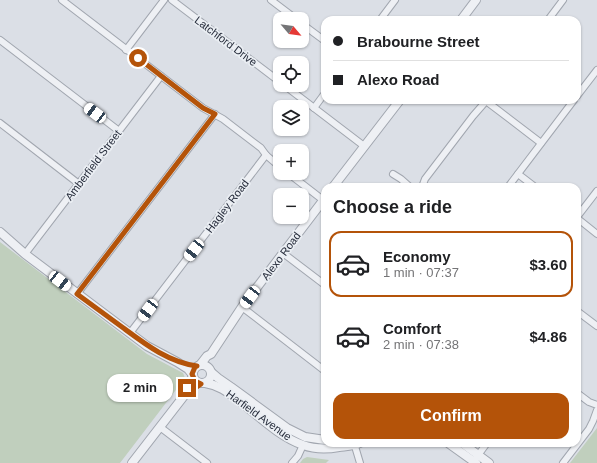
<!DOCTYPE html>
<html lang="en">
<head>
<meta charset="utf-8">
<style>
  body { margin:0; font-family:Helvetica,sans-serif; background:#f2f2f2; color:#202124; height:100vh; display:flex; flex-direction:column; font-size:15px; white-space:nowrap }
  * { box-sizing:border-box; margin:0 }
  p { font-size:13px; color:#757577 }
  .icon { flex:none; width:22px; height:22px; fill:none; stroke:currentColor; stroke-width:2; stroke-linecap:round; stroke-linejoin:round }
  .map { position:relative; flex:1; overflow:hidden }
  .sheet { position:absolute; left:321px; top:183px; width:260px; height:264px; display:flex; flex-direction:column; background:#fff; border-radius:12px; box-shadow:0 1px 3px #0004 }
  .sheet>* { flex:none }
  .hud { position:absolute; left:321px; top:16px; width:260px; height:88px; border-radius:12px; box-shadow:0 1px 3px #0004; display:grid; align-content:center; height:88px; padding:0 12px; background:#fff }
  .needle { width:26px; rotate:119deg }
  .tools { position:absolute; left:273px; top:12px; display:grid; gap:8px }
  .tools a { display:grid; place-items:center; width:36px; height:36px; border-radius:8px; background:#fff; box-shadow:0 1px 3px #0004; font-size:20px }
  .end { position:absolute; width:18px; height:18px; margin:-9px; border:5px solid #b45309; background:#fff; box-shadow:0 0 0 2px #fff }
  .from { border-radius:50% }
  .bubble { position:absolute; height:28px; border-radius:12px; background:#fff; box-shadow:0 1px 3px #0004; font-size:13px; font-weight:700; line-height:28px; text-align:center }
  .car { position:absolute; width:12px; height:24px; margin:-12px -6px; border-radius:5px; box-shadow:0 0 3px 1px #0007; background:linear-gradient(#fff 24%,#345 0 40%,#fff 0 76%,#345 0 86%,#fff 0) }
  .hud b { display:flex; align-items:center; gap:14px; height:38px; font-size:15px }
  .hud b+b { border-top:1px solid #e0e0e0 }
  .hud i { width:10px; height:10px; background:#202124 }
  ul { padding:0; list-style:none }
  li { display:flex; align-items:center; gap:12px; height:66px; margin:0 8px 6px; padding:0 4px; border:2px solid transparent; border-radius:12px }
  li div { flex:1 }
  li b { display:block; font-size:15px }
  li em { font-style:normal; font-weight:700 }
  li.current { border-color:#b45309 }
  li>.icon { width:36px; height:36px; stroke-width:1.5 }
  h2 { padding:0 12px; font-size:18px; line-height:48px }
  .cta { display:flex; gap:8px; margin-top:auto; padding:8px 12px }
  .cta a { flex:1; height:46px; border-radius:12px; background:#b45309; color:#fff; font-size:16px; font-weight:700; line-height:46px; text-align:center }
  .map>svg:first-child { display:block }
  .green { fill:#c0cfbd }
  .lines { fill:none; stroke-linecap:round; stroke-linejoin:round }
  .minor-casing { stroke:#a1a6af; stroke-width:8 }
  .tertiary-casing { stroke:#a1a6af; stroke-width:10 }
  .minor { stroke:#eef0f4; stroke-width:6 }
  .tertiary { stroke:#eef0f4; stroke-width:8 }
  .route { stroke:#b45309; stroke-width:5 }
  .labels { text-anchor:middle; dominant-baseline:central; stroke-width:3.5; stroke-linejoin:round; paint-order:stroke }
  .street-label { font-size:11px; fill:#262c3b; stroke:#eaeef3 }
</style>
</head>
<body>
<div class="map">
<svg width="597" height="463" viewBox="0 0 597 463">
  <rect width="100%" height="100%" fill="#dbdfe6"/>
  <g class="green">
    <polygon points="0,242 147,354 183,373 185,378 120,463 0,463"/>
    <polygon points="597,428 597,463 570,463"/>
    <polygon points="307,457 329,460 326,463 300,463 303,459"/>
  </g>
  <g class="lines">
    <defs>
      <g id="minor">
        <polyline points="62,0 203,108 223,119 261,148 266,155 280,167"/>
        <polyline points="172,0 280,82"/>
        <polyline points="271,0 296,19"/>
        <polyline points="380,20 395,0"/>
        <polyline points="548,20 563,0"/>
        <polyline points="302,24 325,41"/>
        <polyline points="0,40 119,131"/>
        <polyline points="126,50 164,0"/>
        <polyline points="284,85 364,146"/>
        <polyline points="577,96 597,70"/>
        <polyline points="486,101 541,143"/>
        <polyline points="314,108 325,93"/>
        <polyline points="0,123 79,184"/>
        <polyline points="288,173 323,200"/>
        <polyline points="393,174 401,179 410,187"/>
        <polyline points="518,174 535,187"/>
        <polyline points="422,187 425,179 473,116 487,100"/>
        <polyline points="508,187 574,100"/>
        <polyline points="577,217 597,191"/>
        <polyline points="577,218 597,234"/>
        <polyline points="283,253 325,285"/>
        <polyline points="25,254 161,76"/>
        <polyline points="77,294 215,114"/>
        <polyline points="242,307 325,371"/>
        <polyline points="577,311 597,326"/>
        <polyline points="130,333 266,155"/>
        <polyline points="577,393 589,402 597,405"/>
        <polyline points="160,427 207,463"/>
        <polyline points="354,443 360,463"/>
        <polyline points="476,458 487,443"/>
        <polyline points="292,463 298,456 303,445"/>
        <polyline points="563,463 589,429 593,421 597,410"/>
      </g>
      <g id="tertiary">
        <polyline points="461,20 476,0"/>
        <polyline points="333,187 400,100"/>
        <polyline points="0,232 25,254 147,346 177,362 188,369 192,374"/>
        <circle cx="202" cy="374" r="9"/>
        <polyline points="200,365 207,356 211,354 242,307 325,198"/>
        <polyline points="211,372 218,378 231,387 287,428 305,437 325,440"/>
        <path d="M205,383C220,385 230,394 242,403C261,418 280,437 303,445C314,449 328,449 339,447C347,446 353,446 360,443"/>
        <polyline points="448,443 476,463"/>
        <polyline points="462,443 489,463"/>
        <polyline points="132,463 187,392 187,388 193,376"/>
      </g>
    </defs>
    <use href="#minor" class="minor-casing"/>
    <use href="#tertiary" class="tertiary-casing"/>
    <use href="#minor" class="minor"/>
    <use href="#tertiary" class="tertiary"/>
  </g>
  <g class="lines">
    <path class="route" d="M138,58L203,108L215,114L77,294C92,305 107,316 122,327C145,344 168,362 197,366L195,367L192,374L195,381L201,384L191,391L187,392V388"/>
  </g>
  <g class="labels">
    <g class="street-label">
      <text transform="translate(226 41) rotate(37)">Latchford Drive</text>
      <text transform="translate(93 165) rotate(-53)">Amberfield Street</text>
      <text transform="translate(227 206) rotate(-53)">Hagley Road</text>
      <text transform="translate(281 256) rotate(-53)">Alexo Road</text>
      <text transform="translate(259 415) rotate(36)">Harfield Avenue</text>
    </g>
  </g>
</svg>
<div class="tools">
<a><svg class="needle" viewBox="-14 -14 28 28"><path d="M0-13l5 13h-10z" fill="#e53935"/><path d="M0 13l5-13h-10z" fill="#757577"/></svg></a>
<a><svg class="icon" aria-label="locate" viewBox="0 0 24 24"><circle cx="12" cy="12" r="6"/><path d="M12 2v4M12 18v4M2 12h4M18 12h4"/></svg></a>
<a><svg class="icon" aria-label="layers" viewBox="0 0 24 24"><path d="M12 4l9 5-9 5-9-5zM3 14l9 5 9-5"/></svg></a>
<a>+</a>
<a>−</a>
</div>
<i class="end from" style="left:138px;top:58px"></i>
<i class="end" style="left:187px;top:388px"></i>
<div class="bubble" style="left:107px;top:374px;width:66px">2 min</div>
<i class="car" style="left:95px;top:113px;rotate:307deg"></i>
<i class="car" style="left:194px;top:250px;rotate:218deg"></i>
<i class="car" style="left:60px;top:281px;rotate:128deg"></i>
<i class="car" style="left:250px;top:297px;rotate:217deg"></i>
<i class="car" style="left:148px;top:310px;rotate:217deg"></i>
<div class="hud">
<b><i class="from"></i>Brabourne Street</b>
<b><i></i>Alexo Road</b>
</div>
<section class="sheet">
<h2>Choose a ride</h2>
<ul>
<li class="current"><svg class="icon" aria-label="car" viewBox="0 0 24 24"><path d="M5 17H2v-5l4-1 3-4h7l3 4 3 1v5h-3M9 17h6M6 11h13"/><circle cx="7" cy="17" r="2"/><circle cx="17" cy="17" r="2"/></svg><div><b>Economy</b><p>1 min · 07:37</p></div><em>$3.60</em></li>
<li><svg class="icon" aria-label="car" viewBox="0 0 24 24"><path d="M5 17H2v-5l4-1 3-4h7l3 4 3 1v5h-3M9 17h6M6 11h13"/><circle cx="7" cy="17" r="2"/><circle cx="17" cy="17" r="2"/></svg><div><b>Comfort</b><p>2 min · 07:38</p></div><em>$4.86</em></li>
</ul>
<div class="cta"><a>Confirm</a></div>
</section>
</div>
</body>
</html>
